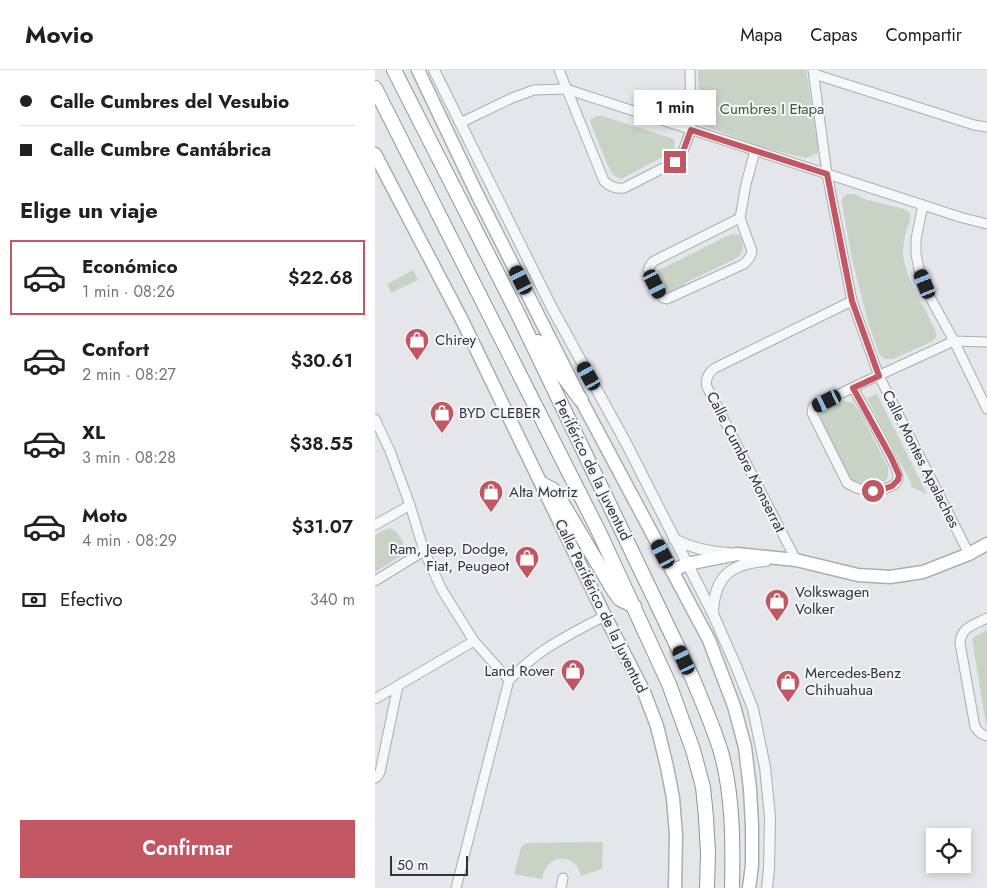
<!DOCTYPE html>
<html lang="es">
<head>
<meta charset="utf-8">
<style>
  body { margin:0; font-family:Jost,sans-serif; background:#f2f2f2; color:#202124; height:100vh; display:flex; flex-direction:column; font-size:19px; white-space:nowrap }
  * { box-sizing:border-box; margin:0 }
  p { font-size:16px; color:#757577 }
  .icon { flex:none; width:28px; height:28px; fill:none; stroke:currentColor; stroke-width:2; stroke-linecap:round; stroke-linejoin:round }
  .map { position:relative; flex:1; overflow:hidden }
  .sheet { display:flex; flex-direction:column; background:#fff; width:375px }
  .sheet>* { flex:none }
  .top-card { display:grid; align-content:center; height:110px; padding:0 20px; background:#fff }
  .tools { position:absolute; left:551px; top:758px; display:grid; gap:10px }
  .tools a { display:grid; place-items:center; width:45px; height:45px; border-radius:0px; background:#fff; box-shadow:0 2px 8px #0003; font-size:25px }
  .scale { position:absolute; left:15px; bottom:12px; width:78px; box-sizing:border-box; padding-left:5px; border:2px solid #2d3341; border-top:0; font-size:14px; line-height:18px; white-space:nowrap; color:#2d3341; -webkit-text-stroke:4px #f3f5f8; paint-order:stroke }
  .end { position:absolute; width:22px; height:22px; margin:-11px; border:6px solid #c25661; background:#fff; box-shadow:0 0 0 2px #fff }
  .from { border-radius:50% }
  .bubble { position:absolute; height:35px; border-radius:0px; background:#fff; box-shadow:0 2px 8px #0003; font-size:16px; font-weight:600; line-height:35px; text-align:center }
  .car { position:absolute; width:15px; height:30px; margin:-15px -8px; border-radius:6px; box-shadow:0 0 4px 1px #0007; background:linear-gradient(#222 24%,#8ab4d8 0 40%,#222 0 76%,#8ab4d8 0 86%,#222 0) }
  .top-card b { display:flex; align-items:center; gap:18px; height:48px; font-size:19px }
  .top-card b+b { border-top:1px solid #e0e0e0 }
  .top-card i { width:12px; height:12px; background:#202124 }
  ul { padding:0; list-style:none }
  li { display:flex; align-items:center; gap:15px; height:75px; margin:0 10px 8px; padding:0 10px; border:2px solid transparent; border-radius:0px }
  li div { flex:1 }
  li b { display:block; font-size:19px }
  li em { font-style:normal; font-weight:600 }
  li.active { border-color:#c25661 }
  li>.icon { width:45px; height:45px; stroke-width:1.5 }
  h2 { padding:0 20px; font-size:22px; line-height:60px }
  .pay { display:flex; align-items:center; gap:12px; height:55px; padding:0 20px; font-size:19px }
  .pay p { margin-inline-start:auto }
  .action { display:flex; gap:10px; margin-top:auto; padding:10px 20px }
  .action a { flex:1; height:58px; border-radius:0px; background:#c25661; color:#fff; font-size:20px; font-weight:600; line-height:58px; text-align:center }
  header { display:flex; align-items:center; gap:30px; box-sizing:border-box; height:70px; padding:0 25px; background:#fff; border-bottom:1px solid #e0e0e0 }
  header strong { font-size:24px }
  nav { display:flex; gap:28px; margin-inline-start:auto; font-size:18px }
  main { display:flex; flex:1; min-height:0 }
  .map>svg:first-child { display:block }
  .green { fill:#c8d3c6 }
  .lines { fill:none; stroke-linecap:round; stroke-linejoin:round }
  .minor-casing { stroke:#a9adb4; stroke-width:11 }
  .tertiary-casing { stroke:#a9adb4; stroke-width:12 }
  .secondary-casing { stroke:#a9adb4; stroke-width:15 }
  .trunk-casing { stroke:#8c939f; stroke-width:16 }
  .minor { stroke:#f6f7f9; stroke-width:9 }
  .tertiary { stroke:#f6f7f9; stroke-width:10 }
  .secondary { stroke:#fff; stroke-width:12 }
  .trunk { stroke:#fff; stroke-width:14 }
  .route { stroke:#c25661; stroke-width:6 }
  .labels { text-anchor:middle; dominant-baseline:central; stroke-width:4; stroke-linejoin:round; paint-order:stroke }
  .park-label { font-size:15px; fill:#405b3b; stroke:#f3f5f8 }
  .poi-label { font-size:15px; fill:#2d3341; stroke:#f3f5f8; text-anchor:start }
  .street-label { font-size:15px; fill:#2d3341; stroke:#f3f5f8 }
</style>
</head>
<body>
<header>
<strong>Movio</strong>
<nav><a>Mapa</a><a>Capas</a><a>Compartir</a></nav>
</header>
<main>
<section class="sheet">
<div class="top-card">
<b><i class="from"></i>Calle Cumbres del Vesubio</b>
<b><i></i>Calle Cumbre Cantábrica</b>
</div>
<h2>Elige un viaje</h2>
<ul>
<li class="active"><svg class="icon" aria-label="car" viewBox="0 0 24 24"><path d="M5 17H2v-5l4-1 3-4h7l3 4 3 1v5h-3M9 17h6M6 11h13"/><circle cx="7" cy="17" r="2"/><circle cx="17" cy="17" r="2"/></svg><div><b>Económico</b><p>1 min · 08:26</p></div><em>$22.68</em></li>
<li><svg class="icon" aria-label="car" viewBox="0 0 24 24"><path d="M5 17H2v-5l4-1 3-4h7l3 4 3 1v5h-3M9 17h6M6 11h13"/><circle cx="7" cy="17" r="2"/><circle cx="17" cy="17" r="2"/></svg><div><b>Confort</b><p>2 min · 08:27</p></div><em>$30.61</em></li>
<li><svg class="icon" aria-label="car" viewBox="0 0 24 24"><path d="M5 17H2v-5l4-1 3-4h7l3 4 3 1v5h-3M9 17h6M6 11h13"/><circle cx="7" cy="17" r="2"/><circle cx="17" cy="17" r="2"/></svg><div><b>XL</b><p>3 min · 08:28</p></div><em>$38.55</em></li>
<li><svg class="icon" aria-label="car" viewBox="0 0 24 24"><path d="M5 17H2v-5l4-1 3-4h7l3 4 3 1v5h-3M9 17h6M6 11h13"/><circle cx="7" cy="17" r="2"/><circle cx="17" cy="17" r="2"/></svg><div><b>Moto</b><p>4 min · 08:29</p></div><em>$31.07</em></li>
</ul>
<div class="pay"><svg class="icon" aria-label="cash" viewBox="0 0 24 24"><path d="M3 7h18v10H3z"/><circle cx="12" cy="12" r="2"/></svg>Efectivo<p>340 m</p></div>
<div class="action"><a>Confirmar</a></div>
</section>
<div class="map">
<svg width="612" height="818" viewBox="0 0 612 818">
  <rect width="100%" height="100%" fill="#e4e6ea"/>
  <g class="green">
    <polygon points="323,0 431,0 443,75 443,83 431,88 385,77 327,55 325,48"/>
    <polygon points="221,46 227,46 299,69 300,78 297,82 246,109 238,105 233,96 216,54 215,50"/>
    <path d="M473,124H480L489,129L529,139L535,143C536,150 533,155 531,162C529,169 528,177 528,184C531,215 553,238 562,266L558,271L518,289H509L504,284L494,255L477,189L467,134V128Z"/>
    <path d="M358,164L365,165C368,176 371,180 362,188L310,213C306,223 303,223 293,222L282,206L284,200L350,167Z"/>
    <polygon points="38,200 43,210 16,223 12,214"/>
    <polygon points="502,324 552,424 536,417 536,413 492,328"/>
    <polygon points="469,331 478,333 484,341 513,397 513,406 511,411 495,415 477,410 470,401 445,350 446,341"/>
    <path d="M15,458C25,462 31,475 28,485L0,502V465L9,460Z"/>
    <polygon points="612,560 612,655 611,655 597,568"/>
    <path d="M225,772H228L227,799L206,806C205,802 203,797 200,794C194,787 180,787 174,794C170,798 168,804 167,809L139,804L146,778L148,775L153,773Z"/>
  </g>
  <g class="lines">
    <defs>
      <g id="minor">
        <path d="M184,0L229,111C235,117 241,119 249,118L300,92L307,84L316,60L315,0"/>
        <polyline points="438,0 452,104 477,231 504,306 594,484"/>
        <polyline points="439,4 599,55 612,57"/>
        <polyline points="85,53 137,28 159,20 191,19 588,148 612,154"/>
        <polyline points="548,135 541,169 541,184 544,199 556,229 579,271 612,339"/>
        <path d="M365,148L377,181C376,187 373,190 369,194L292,229L288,228L273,200L276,194L279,191L365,148L371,114L380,81"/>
        <path d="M478,318C485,330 525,399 523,408C522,415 515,417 509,419C496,423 483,420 472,413L437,343L438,337L485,314L579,271L612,272"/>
        <polyline points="0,349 15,381 35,435 49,481 67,520 99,571 134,610"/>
        <polyline points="0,455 35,435"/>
        <path d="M421,490L332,317C330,309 333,303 340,298L477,231"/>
        <polyline points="0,511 49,481"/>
        <path d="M612,548C599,555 586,557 585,573L600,657C604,662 606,665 612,666"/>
        <polyline points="0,629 99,571"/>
        <polyline points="0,708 2,707 5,702 23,616"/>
        <path d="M81,818L134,610C145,599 156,589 169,580C189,567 210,556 230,546"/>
        <polyline points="186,818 188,808"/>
      </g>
      <g id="tertiary">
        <polyline points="59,0 177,238 251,373 338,544 361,596 378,639 390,697 395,747 394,799 392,818"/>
        <path d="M299,469C316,478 334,482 354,483"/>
        <path d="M338,543C339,507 356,493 391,491"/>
      </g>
      <g id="secondary">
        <polyline points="43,0 102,124 206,330 334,570 359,636 370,677 375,719 377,755 377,795 374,818"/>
        <polyline points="0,84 87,250 230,546 269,622 282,656 292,697 298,728 301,765 300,818"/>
        <polyline points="297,501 312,494 362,484 421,490 483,505 515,507 548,502 594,484 612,474"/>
      </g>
      <g id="trunk">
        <path d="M19,0L143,244L317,607C327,631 338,656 346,682C358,725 358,774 357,818"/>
        <polyline points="0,18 224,462 294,614 318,680 328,717 331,747 333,783 332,818"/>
        <polyline points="163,272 206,330"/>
        <polyline points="167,414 178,420 183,426 239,521 245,529 259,536"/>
      </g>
    </defs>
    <use href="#minor" class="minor-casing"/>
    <use href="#tertiary" class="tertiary-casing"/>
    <use href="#secondary" class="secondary-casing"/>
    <use href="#trunk" class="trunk-casing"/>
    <use href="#minor" class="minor"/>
    <use href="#tertiary" class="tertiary"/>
    <use href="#secondary" class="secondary"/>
    <use href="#trunk" class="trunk"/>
  </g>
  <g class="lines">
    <polyline class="route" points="300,92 307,84 316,60 452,104 477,231 504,306 478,318 516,387 524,405 523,410 517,416 506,420 498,421"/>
  </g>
  <defs>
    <symbol id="shop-pin" viewBox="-11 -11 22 30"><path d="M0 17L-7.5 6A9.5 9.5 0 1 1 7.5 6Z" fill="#c25661" stroke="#f3f5f8"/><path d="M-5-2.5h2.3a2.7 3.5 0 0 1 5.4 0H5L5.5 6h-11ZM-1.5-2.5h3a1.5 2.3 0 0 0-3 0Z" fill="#fff"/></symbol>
  </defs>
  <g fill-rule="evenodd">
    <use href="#shop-pin" x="28" y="256" width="28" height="38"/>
    <use href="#shop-pin" x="53" y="329" width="28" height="38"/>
    <use href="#shop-pin" x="102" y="408" width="28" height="38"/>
    <use href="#shop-pin" x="138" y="474" width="28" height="38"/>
    <use href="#shop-pin" x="388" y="517" width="28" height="38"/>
    <use href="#shop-pin" x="184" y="587" width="28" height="38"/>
    <use href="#shop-pin" x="399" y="598" width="28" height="38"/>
  </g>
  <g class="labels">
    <g class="park-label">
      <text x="397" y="39">Cumbres I Etapa</text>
    </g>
    <g class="poi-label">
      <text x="60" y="270">Chirey</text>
      <text x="84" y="343">BYD CLEBER</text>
      <text x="134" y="422">Alta Motriz</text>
      <text x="134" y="479" text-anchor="end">Ram, Jeep, Dodge,<tspan x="134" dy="17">Fiat, Peugeot</tspan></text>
      <text x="420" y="522">Volkswagen<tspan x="420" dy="17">Volker</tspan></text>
      <text x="180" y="601" text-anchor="end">Land Rover</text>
      <text x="430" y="603">Mercedes-Benz<tspan x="430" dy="17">Chihuahua</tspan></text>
    </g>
    <g class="street-label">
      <text transform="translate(546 389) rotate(63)">Calle Montes Apalaches</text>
      <text transform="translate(371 392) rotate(63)">Calle Cumbre Monserrat</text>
      <text transform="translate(218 400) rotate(64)">Periférico de la Juventud</text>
      <text transform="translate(226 536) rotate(64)">Calle Periférico de la Juventud</text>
    </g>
  </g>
</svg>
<div class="tools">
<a><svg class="icon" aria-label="locate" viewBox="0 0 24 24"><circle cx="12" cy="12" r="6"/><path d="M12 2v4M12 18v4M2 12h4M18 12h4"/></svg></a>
</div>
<div class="scale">50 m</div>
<i class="end from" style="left:498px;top:421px"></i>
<i class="end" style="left:300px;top:92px"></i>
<div class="bubble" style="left:259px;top:20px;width:82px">1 min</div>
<i class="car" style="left:146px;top:210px;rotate:333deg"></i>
<i class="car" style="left:280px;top:214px;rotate:153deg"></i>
<i class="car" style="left:550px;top:214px;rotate:338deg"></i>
<i class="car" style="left:214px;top:306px;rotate:331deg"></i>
<i class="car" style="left:452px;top:331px;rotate:244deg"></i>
<i class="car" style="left:288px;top:484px;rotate:332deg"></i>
<i class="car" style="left:309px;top:590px;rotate:335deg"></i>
</div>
</main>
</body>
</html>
